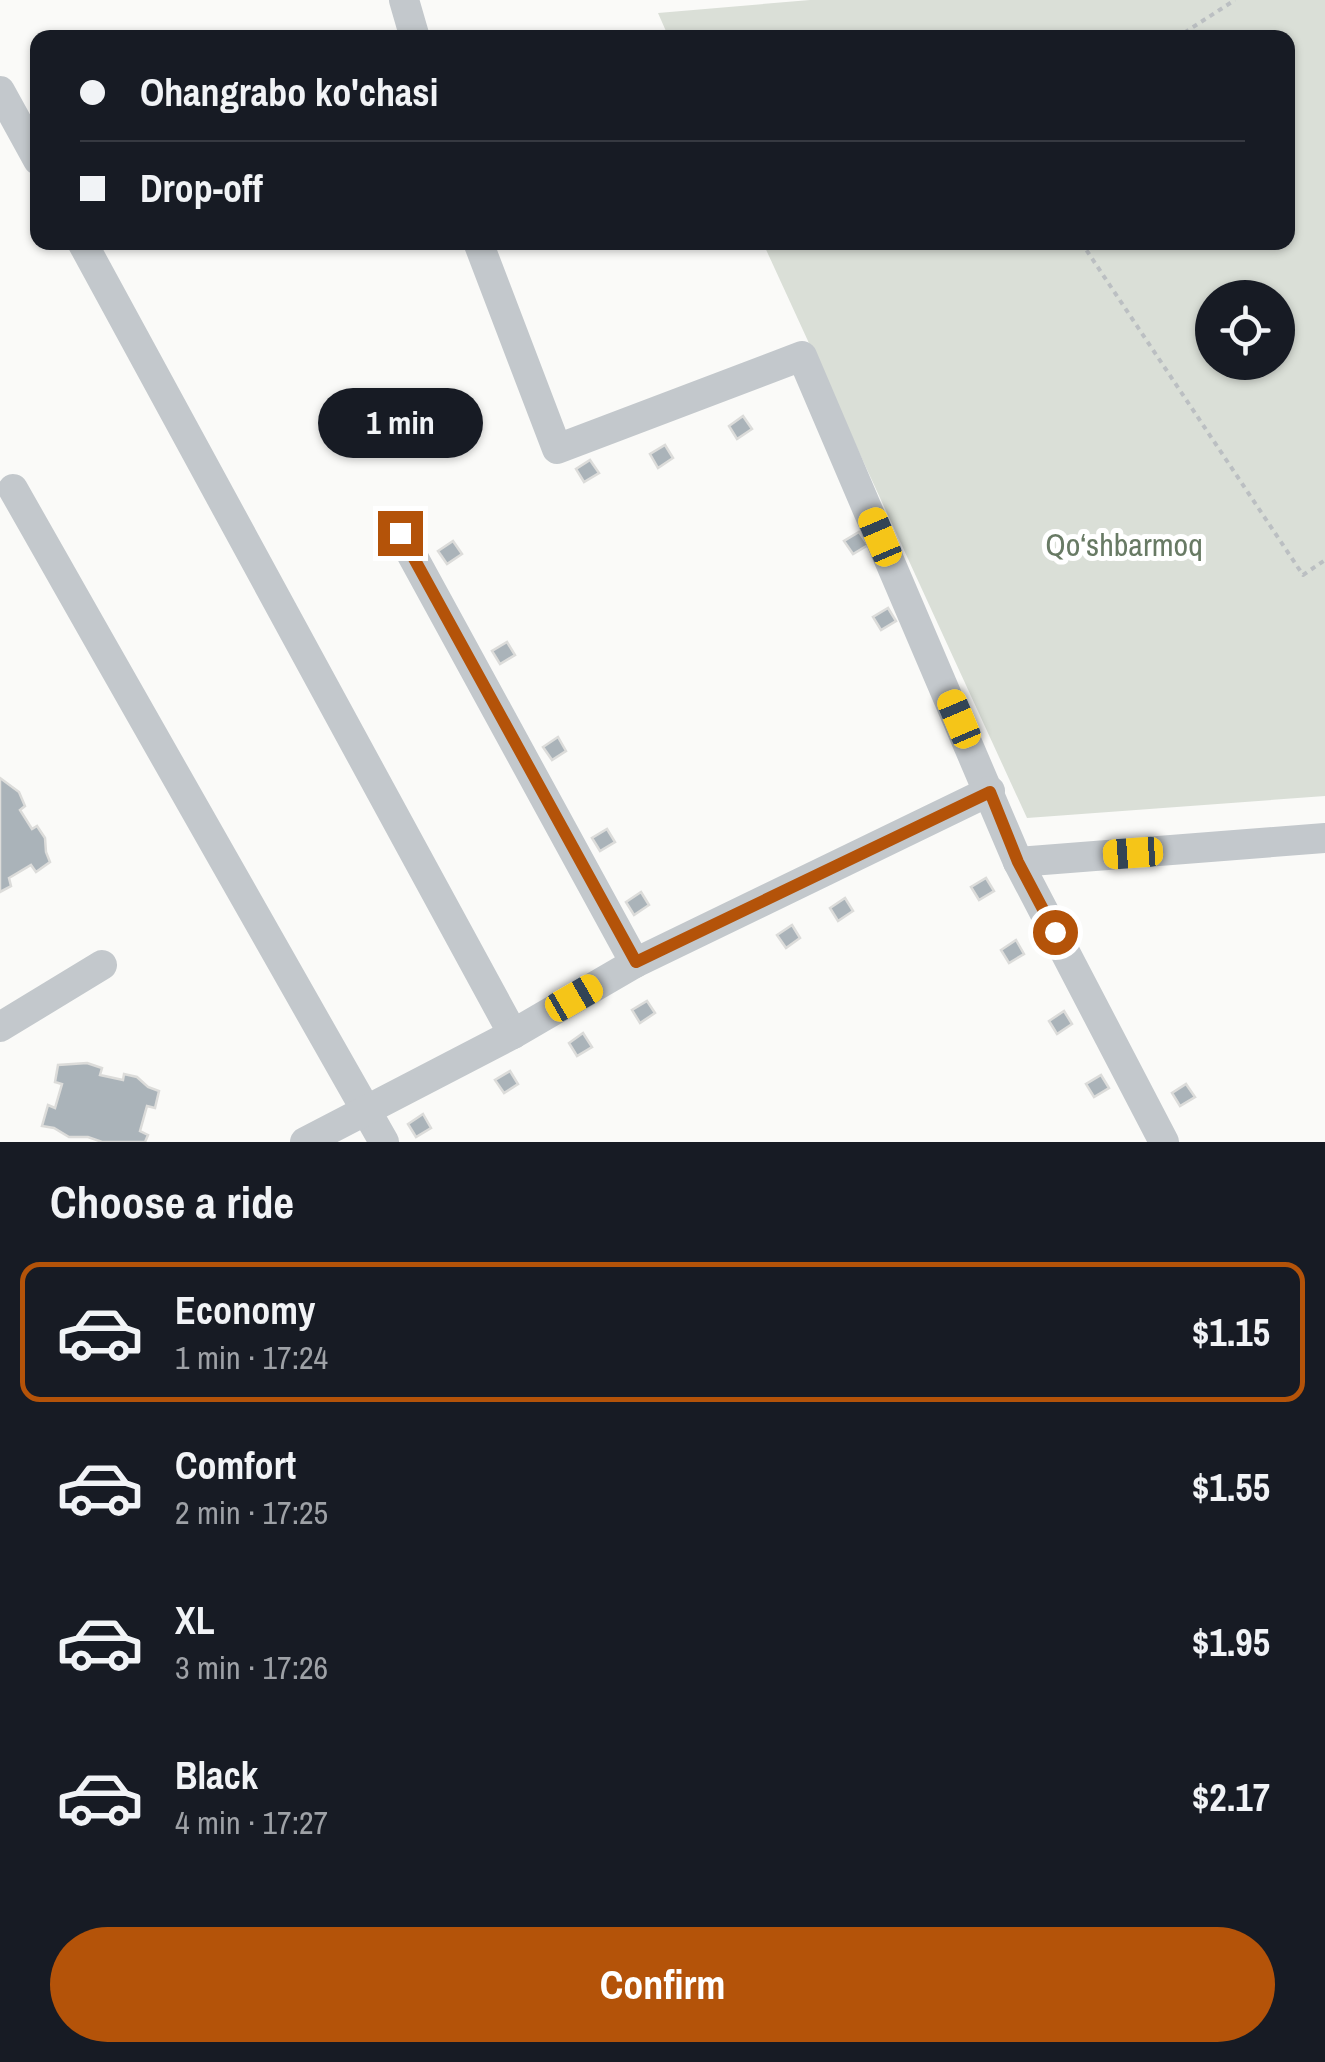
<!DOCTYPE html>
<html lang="en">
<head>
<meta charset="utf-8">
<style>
  body { margin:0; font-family:"Archivo Narrow",sans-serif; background:#20242c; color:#f1f3f6; height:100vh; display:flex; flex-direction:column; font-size:38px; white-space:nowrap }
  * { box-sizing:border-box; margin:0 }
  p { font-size:32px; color:#9ea1a6 }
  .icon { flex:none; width:55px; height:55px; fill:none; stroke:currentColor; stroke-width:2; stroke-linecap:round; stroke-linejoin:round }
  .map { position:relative; height:1142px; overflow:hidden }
  .side { display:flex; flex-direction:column; background:#171b24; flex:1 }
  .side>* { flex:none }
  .guide { position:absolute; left:30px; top:30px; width:1265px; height:220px; border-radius:20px; box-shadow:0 2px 8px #0004; display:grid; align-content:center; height:220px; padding:0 50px; background:#171b24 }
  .buttons { position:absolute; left:1195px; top:280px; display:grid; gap:20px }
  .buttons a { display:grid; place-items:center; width:100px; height:100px; border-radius:50%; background:#171b24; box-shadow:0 2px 8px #0004; font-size:50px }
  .end { position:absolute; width:45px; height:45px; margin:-22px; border:12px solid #b45309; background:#fff; box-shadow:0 0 0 5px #fff }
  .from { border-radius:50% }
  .bubble { position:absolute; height:70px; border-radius:35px; background:#171b24; box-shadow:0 2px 8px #0004; font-size:32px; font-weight:800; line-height:70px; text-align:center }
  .car { position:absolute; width:30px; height:60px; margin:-30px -15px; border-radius:12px; box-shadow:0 0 8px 2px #0007; background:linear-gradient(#f5c518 24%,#345 0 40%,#f5c518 0 76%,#345 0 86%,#f5c518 0) }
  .guide b { display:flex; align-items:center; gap:35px; height:95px; font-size:38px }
  .guide b+b { border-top:2px solid #363941 }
  .guide i { width:25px; height:25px; background:#f1f3f6 }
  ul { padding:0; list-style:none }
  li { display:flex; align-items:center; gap:30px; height:140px; margin:0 20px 15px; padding:0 30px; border:5px solid transparent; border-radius:20px }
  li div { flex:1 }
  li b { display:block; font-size:38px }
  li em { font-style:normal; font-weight:800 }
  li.selected { border-color:#b45309 }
  li>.icon { width:90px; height:90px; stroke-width:1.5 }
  h2 { padding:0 50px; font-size:45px; line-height:120px }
  .cta { display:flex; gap:20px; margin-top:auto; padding:20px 50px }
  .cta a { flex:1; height:115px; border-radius:60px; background:#b45309; color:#fff; font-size:40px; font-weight:800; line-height:115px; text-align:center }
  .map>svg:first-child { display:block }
  .green { fill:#dadfd7; fill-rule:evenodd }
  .building { fill:#aab3b9; stroke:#dcdcda; stroke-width:2.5 }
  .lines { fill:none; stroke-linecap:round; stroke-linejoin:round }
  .path { stroke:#bbbfc2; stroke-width:4; stroke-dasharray:5 5; stroke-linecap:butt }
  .minor { stroke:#c3c8cc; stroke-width:30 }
  .route { stroke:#b45309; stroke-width:12 }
  .labels { text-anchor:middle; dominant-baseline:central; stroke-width:10; stroke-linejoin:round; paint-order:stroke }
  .park-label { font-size:32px; fill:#687a64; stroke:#fff }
</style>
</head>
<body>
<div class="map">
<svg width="1325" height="1142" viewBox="0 0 1325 1142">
  <rect width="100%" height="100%" fill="#fafaf8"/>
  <path class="green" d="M810,0H1325V796L1027,818L763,243L1288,242V38H669L658,13ZM1212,298H1278V362H1212Z"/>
  <g class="building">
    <polygon points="743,416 752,429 737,439 729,426"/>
    <polygon points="665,445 673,458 658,468 650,454"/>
    <polygon points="590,460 599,473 584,482 576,469"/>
    <polygon points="859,532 868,545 853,554 844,541"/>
    <polygon points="453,541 462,554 447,564 438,551"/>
    <polygon points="888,608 896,621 881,630 873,617"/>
    <polygon points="507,642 515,655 500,664 492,651"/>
    <polygon points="558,737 566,751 552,760 543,747"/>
    <polygon points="0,778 19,792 25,806 20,810 32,829 37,826 45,838 46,852 50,862 36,872 31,865 9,878 11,886 0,892"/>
    <polygon points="607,829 615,842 600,851 592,838"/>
    <polygon points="986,878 994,891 979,900 971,887"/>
    <polygon points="641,892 649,905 634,915 626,902"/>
    <polygon points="845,898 853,911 838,921 830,908"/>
    <polygon points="792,925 800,938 786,948 777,935"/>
    <polygon points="1016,940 1024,954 1009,963 1001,950"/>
    <polygon points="647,1001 655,1013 640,1023 632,1010"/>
    <polygon points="1064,1011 1072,1024 1057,1034 1049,1021"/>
    <polygon points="583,1033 592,1047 577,1056 569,1043"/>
    <polygon points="87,1063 102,1068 100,1075 123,1080 124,1074 137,1077 148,1087 159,1091 155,1108 147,1106 140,1131 148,1135 145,1142 102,1142 88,1137 69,1137 54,1128 42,1126 48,1105 55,1108 62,1084 55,1082 58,1065"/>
    <polygon points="510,1071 518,1084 504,1093 495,1080"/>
    <polygon points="1101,1075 1109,1088 1094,1097 1086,1084"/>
    <polygon points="1186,1084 1195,1097 1180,1106 1172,1093"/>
    <polygon points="423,1114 431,1128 416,1137 408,1124"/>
  </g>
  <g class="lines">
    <g class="path">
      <polyline points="1176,38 1235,0"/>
      <polyline points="1081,242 1303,575 1325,560"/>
    </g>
    <g class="minor">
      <polyline points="404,0 415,38"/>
      <polyline points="0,91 38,160"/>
      <polyline points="82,242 513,1034"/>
      <polyline points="478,242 557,449 802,356 1018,862 1164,1142"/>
      <polyline points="13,489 384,1142"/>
      <polyline points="400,533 635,963"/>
      <polyline points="1018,862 1325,838"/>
      <polyline points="0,1027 102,965"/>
      <polyline points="305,1142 513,1034 635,963 990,791"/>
    </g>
  </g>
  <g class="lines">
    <polyline class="route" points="400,533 636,962 990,792 1018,862 1055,932"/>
  </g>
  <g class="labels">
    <g class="park-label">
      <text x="1124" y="544">Qo‘shbarmoq</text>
    </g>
  </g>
</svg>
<div class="buttons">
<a><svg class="icon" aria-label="locate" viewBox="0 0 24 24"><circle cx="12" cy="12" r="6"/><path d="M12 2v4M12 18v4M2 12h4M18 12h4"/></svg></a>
</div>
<i class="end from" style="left:1055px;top:932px"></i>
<i class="end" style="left:400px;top:533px"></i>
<div class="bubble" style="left:318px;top:388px;width:165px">1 min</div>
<i class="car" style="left:880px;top:537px;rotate:337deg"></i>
<i class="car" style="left:959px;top:719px;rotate:337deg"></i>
<i class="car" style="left:1133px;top:853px;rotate:266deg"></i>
<i class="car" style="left:574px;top:998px;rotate:60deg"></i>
<div class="guide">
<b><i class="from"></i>Ohangrabo ko'chasi</b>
<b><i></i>Drop-off</b>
</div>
</div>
<section class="side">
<h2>Choose a ride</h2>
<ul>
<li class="selected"><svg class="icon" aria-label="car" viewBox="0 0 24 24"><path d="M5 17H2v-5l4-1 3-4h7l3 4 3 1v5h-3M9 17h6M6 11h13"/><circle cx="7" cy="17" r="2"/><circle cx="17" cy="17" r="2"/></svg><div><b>Economy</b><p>1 min · 17:24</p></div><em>$1.15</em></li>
<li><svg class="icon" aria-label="car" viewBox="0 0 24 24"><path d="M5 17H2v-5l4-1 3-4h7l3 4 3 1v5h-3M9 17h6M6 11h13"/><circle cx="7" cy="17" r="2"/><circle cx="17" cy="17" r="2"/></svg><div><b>Comfort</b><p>2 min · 17:25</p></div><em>$1.55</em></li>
<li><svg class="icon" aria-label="car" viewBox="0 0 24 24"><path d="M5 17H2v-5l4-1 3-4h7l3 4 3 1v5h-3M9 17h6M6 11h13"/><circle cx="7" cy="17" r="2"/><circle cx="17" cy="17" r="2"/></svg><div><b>XL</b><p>3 min · 17:26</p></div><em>$1.95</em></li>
<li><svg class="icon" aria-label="car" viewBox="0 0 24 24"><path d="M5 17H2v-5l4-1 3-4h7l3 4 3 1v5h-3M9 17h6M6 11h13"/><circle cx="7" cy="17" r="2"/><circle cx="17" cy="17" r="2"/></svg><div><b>Black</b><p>4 min · 17:27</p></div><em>$2.17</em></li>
</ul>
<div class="cta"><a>Confirm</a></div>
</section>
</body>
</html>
